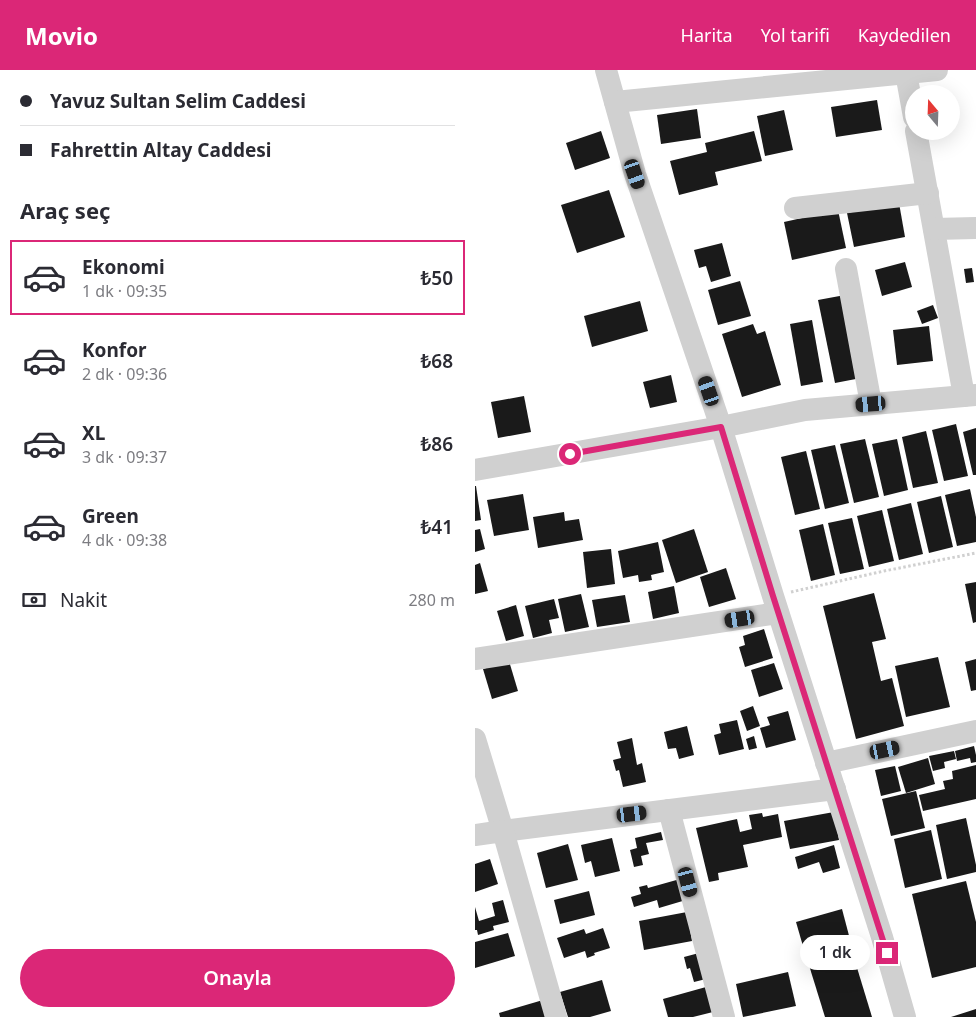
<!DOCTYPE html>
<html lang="tr">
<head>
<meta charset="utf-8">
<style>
  body { margin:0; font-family:"Noto Sans",sans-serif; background:#f2f2f3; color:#2b2b33; height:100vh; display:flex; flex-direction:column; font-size:19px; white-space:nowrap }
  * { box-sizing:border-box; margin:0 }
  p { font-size:16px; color:#7c7c81 }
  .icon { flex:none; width:28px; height:28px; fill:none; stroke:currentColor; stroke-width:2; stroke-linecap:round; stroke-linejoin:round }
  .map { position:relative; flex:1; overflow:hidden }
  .details { display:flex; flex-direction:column; background:#fff; width:475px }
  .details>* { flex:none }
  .hud { display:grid; align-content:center; height:110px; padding:0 20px; background:#fff }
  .needle { width:32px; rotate:341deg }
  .controls { position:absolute; left:430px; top:15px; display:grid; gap:10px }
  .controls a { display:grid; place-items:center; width:55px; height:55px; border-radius:50%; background:#fff; box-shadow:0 5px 20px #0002; font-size:25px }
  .end { position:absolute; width:22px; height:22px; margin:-11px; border:6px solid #db2777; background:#fff; box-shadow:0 0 0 2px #fff }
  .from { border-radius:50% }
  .bubble { position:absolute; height:35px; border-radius:18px; background:#fff; box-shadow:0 5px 20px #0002; font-size:16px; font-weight:600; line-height:35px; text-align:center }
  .car { position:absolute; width:15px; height:30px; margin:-15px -8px; border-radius:6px; box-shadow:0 0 4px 1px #0007; background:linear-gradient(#222 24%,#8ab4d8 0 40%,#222 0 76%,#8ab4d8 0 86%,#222 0) }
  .hud b { display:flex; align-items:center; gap:18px; height:48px; font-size:19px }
  .hud b+b { border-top:1px solid #e1e1e2 }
  .hud i { width:12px; height:12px; background:#2b2b33 }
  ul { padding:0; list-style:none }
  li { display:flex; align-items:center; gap:15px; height:75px; margin:0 10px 8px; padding:0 10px; border:2px solid transparent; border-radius:0px }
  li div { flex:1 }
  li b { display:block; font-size:19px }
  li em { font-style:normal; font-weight:600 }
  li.selected { border-color:#db2777 }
  li>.icon { width:45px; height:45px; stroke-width:1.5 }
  h2 { padding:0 20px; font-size:22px; line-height:60px }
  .pay { display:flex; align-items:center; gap:12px; height:55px; padding:0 20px; font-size:19px }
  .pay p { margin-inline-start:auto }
  .action { display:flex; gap:10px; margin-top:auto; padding:10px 20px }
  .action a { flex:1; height:58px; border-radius:30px; background:#db2777; color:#fff; font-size:20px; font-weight:600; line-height:58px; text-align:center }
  header { display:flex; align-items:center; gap:30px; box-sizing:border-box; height:70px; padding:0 25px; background:#db2777; color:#fff }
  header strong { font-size:24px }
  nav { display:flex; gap:28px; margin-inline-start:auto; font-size:18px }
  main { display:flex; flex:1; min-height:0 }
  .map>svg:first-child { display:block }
  .building { fill:#1a1a1a }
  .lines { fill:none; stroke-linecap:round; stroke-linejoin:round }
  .path { stroke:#d0d0d0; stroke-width:3; stroke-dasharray:2.5 2.5; stroke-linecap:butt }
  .minor { stroke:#d0d0d0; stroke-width:22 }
  .route { stroke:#db2777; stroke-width:6 }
</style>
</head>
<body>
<header>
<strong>Movio</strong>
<nav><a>Harita</a><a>Yol tarifi</a><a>Kaydedilen</a></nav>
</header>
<main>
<section class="details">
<div class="hud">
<b><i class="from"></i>Yavuz Sultan Selim Caddesi</b>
<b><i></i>Fahrettin Altay Caddesi</b>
</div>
<h2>Araç seç</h2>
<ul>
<li class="selected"><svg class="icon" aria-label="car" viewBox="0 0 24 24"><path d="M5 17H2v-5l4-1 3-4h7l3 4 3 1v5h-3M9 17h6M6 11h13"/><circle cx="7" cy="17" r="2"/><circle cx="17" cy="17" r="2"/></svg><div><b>Ekonomi</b><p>1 dk · 09:35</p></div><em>₺50</em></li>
<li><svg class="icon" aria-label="car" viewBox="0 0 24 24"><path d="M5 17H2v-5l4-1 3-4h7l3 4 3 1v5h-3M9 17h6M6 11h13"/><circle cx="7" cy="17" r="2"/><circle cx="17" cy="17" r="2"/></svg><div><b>Konfor</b><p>2 dk · 09:36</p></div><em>₺68</em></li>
<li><svg class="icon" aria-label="car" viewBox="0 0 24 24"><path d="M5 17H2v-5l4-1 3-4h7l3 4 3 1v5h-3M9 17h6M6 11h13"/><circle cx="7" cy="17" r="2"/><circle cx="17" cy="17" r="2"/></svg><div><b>XL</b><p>3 dk · 09:37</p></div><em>₺86</em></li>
<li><svg class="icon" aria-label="car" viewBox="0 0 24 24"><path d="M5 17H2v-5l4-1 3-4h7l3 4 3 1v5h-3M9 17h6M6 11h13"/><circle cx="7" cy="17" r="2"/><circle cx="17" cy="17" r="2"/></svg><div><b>Green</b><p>4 dk · 09:38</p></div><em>₺41</em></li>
</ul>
<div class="pay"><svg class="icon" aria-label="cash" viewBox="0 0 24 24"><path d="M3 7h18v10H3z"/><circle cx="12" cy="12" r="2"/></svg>Nakit<p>280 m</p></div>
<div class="action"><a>Onayla</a></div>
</section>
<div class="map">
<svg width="501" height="947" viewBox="0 0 501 947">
  <rect width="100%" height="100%" fill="#fff"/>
  <g class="building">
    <polygon points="402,30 407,60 361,67 356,37"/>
    <polygon points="222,39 226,68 186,74 182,45"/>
    <polygon points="309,40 318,80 290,86 282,46"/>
    <polygon points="126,61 135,88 100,100 91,73"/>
    <polygon points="279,61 287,91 240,102 243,115 204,125 195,91 232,82 230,73"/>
    <polygon points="134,120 150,167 102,183 86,135"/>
    <polygon points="424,133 430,167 379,177 372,143"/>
    <polygon points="363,140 371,178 317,190 309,152"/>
    <polygon points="247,173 256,206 236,212 231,196 224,198 219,180"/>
    <polygon points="430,192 437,217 407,226 400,200"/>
    <polygon points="497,198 499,212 491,213 489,199"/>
    <polygon points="265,211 276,246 243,255 233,220"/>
    <polygon points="370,225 386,308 360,313 343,230"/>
    <polygon points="165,231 173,261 117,277 109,246"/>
    <polygon points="458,235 463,248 447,254 442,241"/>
    <polygon points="337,250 348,312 326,316 315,254"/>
    <polygon points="278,254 282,264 290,261 306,315 267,327 247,264"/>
    <polygon points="454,256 458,291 422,295 418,260"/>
    <polygon points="196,305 202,332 175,338 168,312"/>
    <polygon points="49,326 56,362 23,368 16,332"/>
    <polygon points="481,354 493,406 469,411 457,360"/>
    <polygon points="501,358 501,405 498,405 488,362"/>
    <polygon points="451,361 463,413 438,418 427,367"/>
    <polygon points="390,369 404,427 379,433 365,374"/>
    <polygon points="422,369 433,420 409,426 397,374"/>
    <polygon points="360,375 374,433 350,439 336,380"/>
    <polygon points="331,381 345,439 320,445 306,387"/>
    <polygon points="0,416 1,416 6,450 0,451"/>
    <polygon points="495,419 501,447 501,472 482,476 470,425"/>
    <polygon points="48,424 54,460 19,466 12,430"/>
    <polygon points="466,426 478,477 454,483 442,432"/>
    <polygon points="436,433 448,484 424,490 412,439"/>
    <polygon points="407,440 419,491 394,497 382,446"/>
    <polygon points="89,442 90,451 104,449 108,470 63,478 58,447"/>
    <polygon points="377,448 389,499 365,504 353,453"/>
    <polygon points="348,454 360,505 336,511 324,460"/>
    <polygon points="5,459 10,479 0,482 0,460"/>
    <polygon points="219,459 233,502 201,513 187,470"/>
    <polygon points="183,472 189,502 176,505 177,510 164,512 163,505 148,508 143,481"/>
    <polygon points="136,479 140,514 112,518 108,482"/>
    <polygon points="5,493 13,521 0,524 0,495"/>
    <polygon points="251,498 261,529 234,537 225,507"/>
    <polygon points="501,512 501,552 498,553 490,514"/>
    <polygon points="199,516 204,543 178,549 173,522"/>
    <polygon points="399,523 411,569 397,572 406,611 417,608 429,656 381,669 348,536"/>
    <polygon points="106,524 114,557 90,562 83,529"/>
    <polygon points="150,525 155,552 122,557 117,530"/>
    <polygon points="79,529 84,548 74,550 77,563 58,568 50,536"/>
    <polygon points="41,535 49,566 31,571 22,541"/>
    <polygon points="289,559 298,588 270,597 264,577 270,575 268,566"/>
    <polygon points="463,587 475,637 431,647 420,596"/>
    <polygon points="501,589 501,620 496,621 490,592"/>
    <polygon points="34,591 43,621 17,629 8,599"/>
    <polygon points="299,593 308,619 284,627 276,600"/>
    <polygon points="278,636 285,656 272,661 265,641"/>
    <polygon points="313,641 321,670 291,678 285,658 295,655 292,647"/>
    <polygon points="262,650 269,679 244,685 239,665 246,663 244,654"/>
    <polygon points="212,656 219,685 204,689 201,678 193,679 189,662"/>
    <polygon points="279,666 282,678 274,680 271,669"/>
    <polygon points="157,668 162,695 167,693 171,712 148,717 144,700 141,701 138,690 146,688 142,672"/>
    <polygon points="499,676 501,685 501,692 496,693 495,688 482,691 480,681"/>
    <polygon points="479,681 481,689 469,692 470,698 458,701 454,686"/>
    <polygon points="453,688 460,714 431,723 423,697"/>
    <polygon points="501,695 501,729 448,741 444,725 470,719 468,711 478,709 477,701"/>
    <polygon points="420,696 426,721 406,726 400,700"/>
    <polygon points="441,721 450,758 416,766 407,729"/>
    <polygon points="359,742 364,770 315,779 309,751"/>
    <polygon points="287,743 288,747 303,744 307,767 268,775 273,797 243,803 244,810 234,812 221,758 262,749 265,762 277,759 274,745"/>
    <polygon points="491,748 501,795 501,802 472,809 461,755"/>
    <polygon points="456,760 467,809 430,818 419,769"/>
    <polygon points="186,762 188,770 171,773 174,784 166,786 168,795 159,797 155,780 162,778 160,768"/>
    <polygon points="137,768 145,801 120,807 116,791 110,793 106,775"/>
    <polygon points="93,774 103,810 71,818 62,783"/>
    <polygon points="359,775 365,798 348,803 344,792 323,799 320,787"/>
    <polygon points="15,789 23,814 0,822 0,794"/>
    <polygon points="205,809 211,830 184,838 182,830 159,837 156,827 166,824 164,817 172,815 173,818"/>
    <polygon points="491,811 501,852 501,897 457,908 437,824"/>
    <polygon points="114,821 120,845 85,854 79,830"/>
    <polygon points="28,830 34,852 18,856 19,860 3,865 2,860 0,860 0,837 4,851 20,846 17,833"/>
    <polygon points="367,839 377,877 332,890 321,852"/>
    <polygon points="212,842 217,871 169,880 164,851"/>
    <polygon points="128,858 135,878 119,883 120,885 112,888 110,881 89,888 82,868 109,859 111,864"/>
    <polygon points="33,863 40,886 0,898 0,872"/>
    <polygon points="376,878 397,947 350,947 333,892"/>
    <polygon points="224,883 231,909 219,912 215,898 212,899 209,887"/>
    <polygon points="313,902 321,936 268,947 261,914"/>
    <polygon points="127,910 136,941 115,947 93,947 85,922"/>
    <polygon points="231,917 238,942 218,947 193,947 188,929"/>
    <polygon points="68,930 73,947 25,947 24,943"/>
    <polygon points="501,939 501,947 476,947"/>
  </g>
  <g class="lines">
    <polyline class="path" points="316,522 409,501 501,483"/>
    <g class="minor">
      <polyline points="131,0 160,104 246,357 298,526 407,867 430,947"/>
      <polyline points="431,3 439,47"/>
      <polyline points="140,32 462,0"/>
      <polyline points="441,61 489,326"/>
      <polyline points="320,138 453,123"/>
      <polyline points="459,159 501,158"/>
      <polyline points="371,199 396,334"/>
      <polyline points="0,400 246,357 330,340 501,325"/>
      <polyline points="0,589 303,543"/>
      <polyline points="0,669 28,761 360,719"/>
      <polyline points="351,693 501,661"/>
      <polyline points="194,740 249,947"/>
      <polyline points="0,765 28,761 81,947"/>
    </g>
  </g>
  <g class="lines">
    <polyline class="route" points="95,384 246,357 298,526 412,883"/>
  </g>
</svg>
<div class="controls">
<a><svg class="needle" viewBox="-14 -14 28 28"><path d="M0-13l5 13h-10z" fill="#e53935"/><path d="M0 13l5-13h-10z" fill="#7c7c81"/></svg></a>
</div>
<i class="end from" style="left:95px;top:384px"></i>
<i class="end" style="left:412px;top:883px"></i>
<div class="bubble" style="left:325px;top:865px;width:70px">1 dk</div>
<i class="car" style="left:160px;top:104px;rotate:161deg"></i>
<i class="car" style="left:234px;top:321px;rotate:341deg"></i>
<i class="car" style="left:396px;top:334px;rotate:265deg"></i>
<i class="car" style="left:265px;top:549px;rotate:261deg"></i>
<i class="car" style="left:410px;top:680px;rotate:78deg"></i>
<i class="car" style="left:157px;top:744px;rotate:83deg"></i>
<i class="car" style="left:213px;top:812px;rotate:165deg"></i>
</div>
</main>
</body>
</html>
